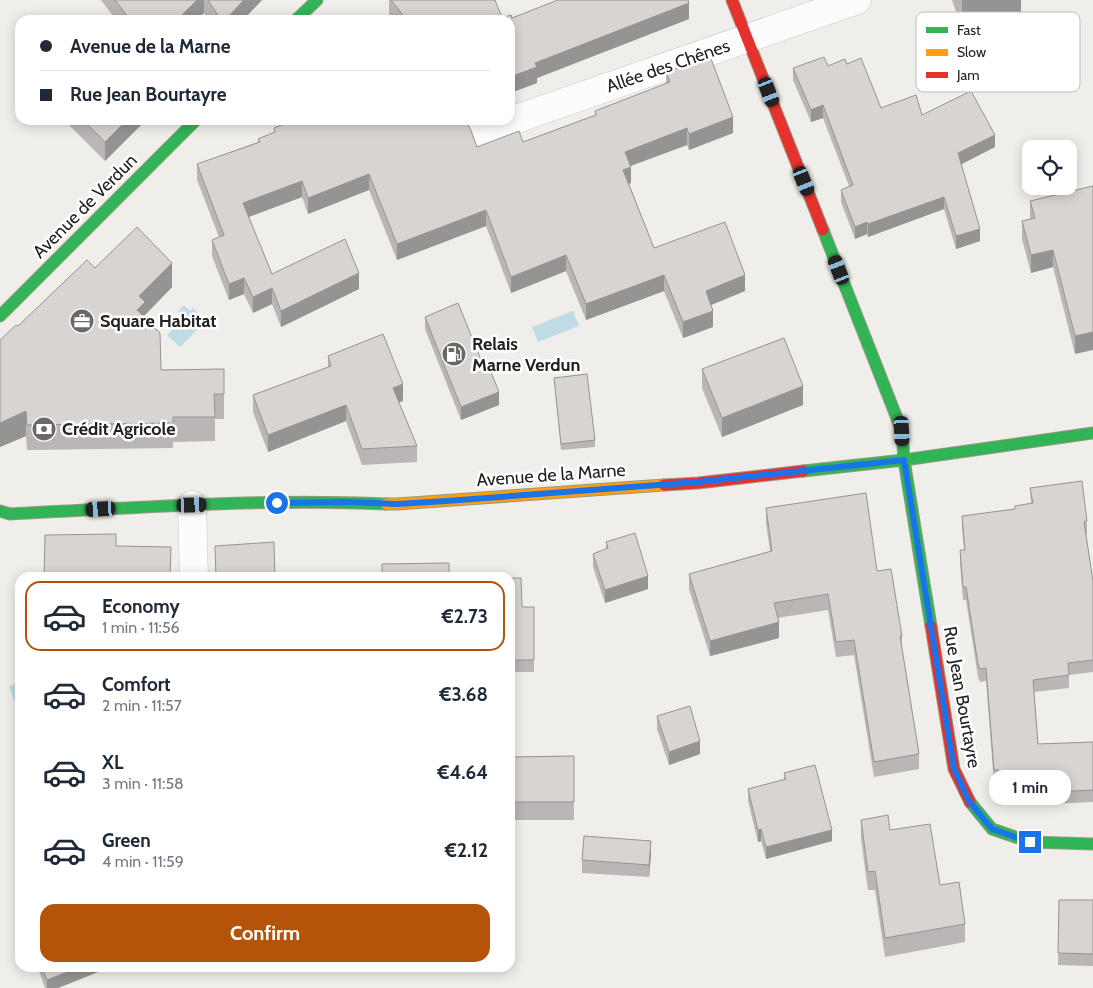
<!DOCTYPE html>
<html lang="en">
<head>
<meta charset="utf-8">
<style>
  body { margin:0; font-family:Cabin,sans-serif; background:#f6f6f7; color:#1f2937; height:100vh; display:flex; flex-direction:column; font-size:19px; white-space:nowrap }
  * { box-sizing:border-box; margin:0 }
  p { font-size:16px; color:#747a83 }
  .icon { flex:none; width:28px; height:28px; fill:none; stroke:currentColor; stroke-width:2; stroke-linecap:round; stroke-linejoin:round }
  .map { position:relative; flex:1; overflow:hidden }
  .sheet { position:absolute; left:15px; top:572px; width:500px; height:400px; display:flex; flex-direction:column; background:#fff; border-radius:15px; box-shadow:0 2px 12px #0003 }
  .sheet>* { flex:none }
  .top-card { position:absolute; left:15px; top:15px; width:500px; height:110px; border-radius:15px; box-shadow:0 2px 12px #0003; display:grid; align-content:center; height:110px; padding:0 25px; background:#fff }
  .fabs { position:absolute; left:1022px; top:140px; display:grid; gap:10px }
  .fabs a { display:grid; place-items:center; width:55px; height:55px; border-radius:10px; background:#fff; box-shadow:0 2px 12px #0003; font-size:25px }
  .end { position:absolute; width:22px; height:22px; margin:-11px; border:6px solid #1a73e8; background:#fff; box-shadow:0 0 0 2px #fff }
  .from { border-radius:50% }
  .bubble { position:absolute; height:35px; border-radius:15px; background:#fff; box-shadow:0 2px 12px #0003; font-size:16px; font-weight:800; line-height:35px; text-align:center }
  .car { position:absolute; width:15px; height:30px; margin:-15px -8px; border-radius:6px; box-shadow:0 0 4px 1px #0007; background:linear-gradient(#222 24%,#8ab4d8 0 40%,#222 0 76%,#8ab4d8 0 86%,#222 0) }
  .top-card b { display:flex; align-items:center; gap:18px; height:48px; font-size:19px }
  .top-card b+b { border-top:1px solid #e0e1e3 }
  .top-card i { width:12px; height:12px; background:#1f2937 }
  ul { padding:9px 0 0; list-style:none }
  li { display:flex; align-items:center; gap:15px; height:70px; margin:0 10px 8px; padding:0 15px; border:2px solid transparent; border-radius:15px }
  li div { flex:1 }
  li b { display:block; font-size:19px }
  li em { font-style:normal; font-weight:800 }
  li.on { border-color:#b45309 }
  li>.icon { width:45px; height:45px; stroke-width:1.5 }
  .primary-button { display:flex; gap:10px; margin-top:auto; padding:10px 25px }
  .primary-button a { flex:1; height:58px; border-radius:15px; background:#b45309; color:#fff; font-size:20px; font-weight:800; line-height:58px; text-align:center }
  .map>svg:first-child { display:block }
  .water { fill:#bfdbe3 }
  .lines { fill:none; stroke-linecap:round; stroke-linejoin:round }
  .street-casing { stroke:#c9c8c7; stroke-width:29 }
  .fast-casing { stroke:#999a82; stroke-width:13 }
  .slow-casing { stroke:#999a82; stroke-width:13 }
  .jam-casing { stroke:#999a82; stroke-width:13 }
  .street { stroke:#fdfcfc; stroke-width:28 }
  .fast { stroke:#30b455; stroke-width:11 }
  .slow { stroke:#ff9f0a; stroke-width:11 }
  .jam { stroke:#e5322d; stroke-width:11 }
  .wall { fill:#b9b6b5 }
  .shaded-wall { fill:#969493 }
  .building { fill:#d7d4d2; stroke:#969493 }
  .route { stroke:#1a73e8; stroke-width:6 }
  .labels { text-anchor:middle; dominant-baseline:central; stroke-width:5; stroke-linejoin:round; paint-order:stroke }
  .street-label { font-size:18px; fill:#222; stroke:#fff }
  .poi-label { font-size:18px; font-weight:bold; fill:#222; stroke:#fff; text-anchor:start }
  .key { fill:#fff; stroke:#bdbdbd; stroke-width:1 }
  .key-label { font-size:14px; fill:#222 }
</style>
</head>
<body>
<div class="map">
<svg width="1093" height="988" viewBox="0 0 1093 988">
  <rect width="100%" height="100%" fill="#f0eeeb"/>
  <g class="water">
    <polygon points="184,305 190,311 193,308 206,321 180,347 167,335 184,318 178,312"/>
    <polygon points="573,311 579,326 538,342 532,327"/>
    <polygon points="20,682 20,718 9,686"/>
  </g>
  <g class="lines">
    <defs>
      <g id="street">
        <polyline points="479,132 857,0"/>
        <polyline points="192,505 194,578"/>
      </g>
      <g id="fast">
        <polyline points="296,20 317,0"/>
        <polyline points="823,230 902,431 904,460 931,626"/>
        <polyline points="0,316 196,120"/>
        <polyline points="803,471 904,460 1093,433"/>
        <path d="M0,511L10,514C135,508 261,498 386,504"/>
        <polyline points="970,802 992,829 1030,842 1093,844"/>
      </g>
      <polyline id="slow" points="386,504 397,504 664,485"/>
      <g id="jam">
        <polyline points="732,0 823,230"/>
        <polyline points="664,485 698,483 803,471"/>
        <polyline points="931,626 954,769 970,802"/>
      </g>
    </defs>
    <use href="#street" class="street-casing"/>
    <use href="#fast" class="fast-casing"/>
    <use href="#slow" class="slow-casing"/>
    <use href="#jam" class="jam-casing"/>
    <use href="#street" class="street"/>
    <use href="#fast" class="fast"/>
    <use href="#slow" class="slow"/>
    <use href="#jam" class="jam"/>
  </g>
  <g class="wall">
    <polygon points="101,0 262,0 243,20 209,20 204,13 196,20 116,20"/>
    <polygon points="389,0 495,0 502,18 689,19 537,78 537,83 510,93 510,20 394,20 389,14"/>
    <polygon points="952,0 1021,0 1021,12 962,30"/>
    <polygon points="847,64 881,108 922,115 995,147 961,164 980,241 956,249 944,209 868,237 867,234 855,239 841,202 841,190 849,186 823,118 811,122 793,80 793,68"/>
    <polygon points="666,72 733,133 689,150 687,145 630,166 631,183 629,184 654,248 745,291 711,305 713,327 683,338 664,291 586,320 566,271 511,293 486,226 397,260 369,190 308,214 302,197 249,217 272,274 359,289 281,327 272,304 253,313 244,294 229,300 212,256 212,240 219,237 197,180 197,164 258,142 258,139 274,132 274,128 477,147 523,142 595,115 595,111 666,84"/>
    <polygon points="64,120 146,120 105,161"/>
    <polygon points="1093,186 1075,354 1053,267 1031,273 1022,239 1022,221 1030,219 1030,201"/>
    <polygon points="172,287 145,315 145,318 161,370 224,369 224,419 215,419 215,441 173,442 173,448 27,450 26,436 0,447 0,340 18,326"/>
    <polygon points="425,317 499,405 461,420 425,329"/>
    <polygon points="328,356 403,401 399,402 417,446 417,462 362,465 346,421 268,452 253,412 253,395 328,367"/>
    <polygon points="702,369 803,405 722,437 702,388"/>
    <polygon points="554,378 595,440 595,447 561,450"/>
    <polygon points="1030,488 1087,521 1087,534 1086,534 1093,581 1093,672 1069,675 1069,688 1034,692 1038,744 1093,742 1093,802 1052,804 1051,793 1000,799 999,783 994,783 986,681 980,682 978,677 966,600 963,600 960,563 960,550 964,550 962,528 962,516 1015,509 1015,506 1031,503"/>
    <polygon points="766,508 877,571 902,636 902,648 919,754 919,769 874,777 854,655 836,657 828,610 777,618 779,638 710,656 689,589 689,574 770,551 766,523"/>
    <polygon points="606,542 648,589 605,603 593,567 593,554 606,549"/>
    <polygon points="510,578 522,607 534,607 534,672 510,672"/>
    <polygon points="657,716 700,754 669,765 657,729"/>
    <polygon points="574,756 574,820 510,820 510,757"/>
    <polygon points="784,773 832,841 766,859 761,841 758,842 748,801 748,789 784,780"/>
    <polygon points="861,820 890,830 940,885 965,924 965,942 885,957 875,890 868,890 861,839"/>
    <polygon points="651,854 649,877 582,873 582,860"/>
    <polygon points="1059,900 1093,900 1093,966 1058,965"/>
    <polygon points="38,968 103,968 103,970 58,988 45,988"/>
  </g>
  <g class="shaded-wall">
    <polygon points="197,0 204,0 204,13 196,20 177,20"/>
    <polygon points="244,0 262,0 243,20 225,20"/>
    <polygon points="962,0 1021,0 1021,12 962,30"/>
    <polygon points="689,3 689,19 537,78 537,83 510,93 510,77 535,63"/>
    <polygon points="823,105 823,118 811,122 811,110"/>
    <polygon points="733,117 733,133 689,150 689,134"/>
    <polygon points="127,120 146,120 105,161 105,142"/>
    <polygon points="687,128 687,145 625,168 625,152"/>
    <polygon points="995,135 995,147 958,166 958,153"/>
    <polygon points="631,167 631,183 623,186 623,170"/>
    <polygon points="369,174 369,190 308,214 308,198"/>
    <polygon points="302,181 302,197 243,219 243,203"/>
    <polygon points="944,197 944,209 868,237 868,224"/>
    <polygon points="486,210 486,226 397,260 397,244"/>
    <polygon points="867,222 867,234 855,239 855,227"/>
    <polygon points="980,229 980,241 956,249 956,236"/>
    <polygon points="1053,250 1053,267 1031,273 1031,255"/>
    <polygon points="566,255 566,271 511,293 511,277"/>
    <polygon points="172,263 172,287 145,315 145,327 137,310 139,296"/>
    <polygon points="359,273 359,289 281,327 281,311"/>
    <polygon points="664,275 664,291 586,320 586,304"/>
    <polygon points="745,275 745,291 706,307 706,291"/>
    <polygon points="244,278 244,294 229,300 229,284"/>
    <polygon points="272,288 272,304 253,313 253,297"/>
    <polygon points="713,311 713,327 683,338 683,322"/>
    <polygon points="1093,332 1093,350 1075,354 1075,336"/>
    <polygon points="403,384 403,401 393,404 393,388"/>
    <polygon points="803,386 803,405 722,437 722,418"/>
    <polygon points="499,392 499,405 461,420 461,407"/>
    <polygon points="346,405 346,421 268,452 268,435"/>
    <polygon points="26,411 26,436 0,447 0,423"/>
    <polygon points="648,576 648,589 605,603 605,590"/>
    <polygon points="779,622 779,638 710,656 710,641"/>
    <polygon points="700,741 700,754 669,765 669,752"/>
    <polygon points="761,829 761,841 758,842 758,830"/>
    <polygon points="832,830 832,841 766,859 766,847"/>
    <polygon points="651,841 651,854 649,877 649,865"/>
    <polygon points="78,968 103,968 103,970 58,988 47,988 47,980"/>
  </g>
  <g class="building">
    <polygon points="115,0 197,0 177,20 130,20"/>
    <polygon points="208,0 244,0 225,20 221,20"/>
    <polygon points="391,0 495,0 502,18 511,15 512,18 558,0 688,0 689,3 535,63 537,67 510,77 510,20 407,20"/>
    <polygon points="710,56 733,117 689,134 687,128 625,152 631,167 623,170 654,248 725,222 745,275 706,291 713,311 683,322 664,275 586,304 566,255 511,277 486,210 397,244 369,174 308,198 302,181 243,203 272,274 345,239 359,273 281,311 272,288 253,297 244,278 229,284 212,240 224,235 197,164 260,142 258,139 275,132 274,128 293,120 464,120 470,128 477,147 519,131 523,142 596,115 595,111 670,82 666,72"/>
    <polygon points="824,57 828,66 845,59 847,64 861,58 881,108 916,95 922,115 971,91 995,135 958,153 980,229 956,236 944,197 868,224 867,222 855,227 841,190 853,185 823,105 811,110 793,68"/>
    <polygon points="83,120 127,120 105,142"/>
    <polygon points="1093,186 1093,332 1075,336 1053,250 1031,255 1022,221 1035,218 1030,201"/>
    <polygon points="137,227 172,263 139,296 145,302 137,310 160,333 161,370 224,369 224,394 214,394 215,417 173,417 173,423 27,425 26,411 0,423 0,340 16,325 18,326 87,260 95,268"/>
    <polygon points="458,303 484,367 488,365 499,392 461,407 425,317"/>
    <polygon points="383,334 403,384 393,388 417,446 362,449 346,405 268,435 253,395 331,366 328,356"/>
    <polygon points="784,338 803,386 722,418 702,369"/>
    <polygon points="587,374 595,440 561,444 554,378"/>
    <polygon points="1082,481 1087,521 1084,522 1093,581 1093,660 1068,663 1069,675 1033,680 1038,744 1093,742 1093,790 1052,792 1051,781 1000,786 999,770 994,770 986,668 980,669 978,664 966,587 963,587 960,550 965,550 962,516 1015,509 1015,506 1033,503 1030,488"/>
    <polygon points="866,493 877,571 891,569 902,636 900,636 919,754 874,762 854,640 836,642 828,594 774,603 779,622 710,641 689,574 772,551 766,508"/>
    <polygon points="635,533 648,576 605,590 593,554 608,548 606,542"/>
    <polygon points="116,534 116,546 171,547 170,578 44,578 45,535"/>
    <polygon points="274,542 275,578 216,578 215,546"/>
    <polygon points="449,563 449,578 327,578 328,574 382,574 382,564"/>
    <polygon points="510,578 521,578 522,607 534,607 534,660 510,660"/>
    <polygon points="690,706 700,741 669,752 657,716"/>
    <polygon points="574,756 574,802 510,802 510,757"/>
    <polygon points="815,765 832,830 766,847 761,829 758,830 748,789 786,779 784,773"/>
    <polygon points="888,815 890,830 930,824 940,885 959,882 965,924 885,938 875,871 868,872 861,820"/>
    <polygon points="584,836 651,841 649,865 582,860"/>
    <polygon points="1059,900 1093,900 1093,954 1058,953"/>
    <polygon points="42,968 78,968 47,980"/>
  </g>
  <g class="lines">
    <polyline class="route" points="277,503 349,502 397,504 446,501 698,482 904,460 954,769 969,801 992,829 1030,842"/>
  </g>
  <defs>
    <symbol id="office-disc" viewBox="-11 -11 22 22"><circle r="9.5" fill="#6a6968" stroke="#fff"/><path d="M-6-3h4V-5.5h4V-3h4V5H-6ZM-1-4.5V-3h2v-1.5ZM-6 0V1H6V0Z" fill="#fff"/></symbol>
    <symbol id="fuel-disc" viewBox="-11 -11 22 22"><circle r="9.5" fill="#6a6968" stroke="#fff"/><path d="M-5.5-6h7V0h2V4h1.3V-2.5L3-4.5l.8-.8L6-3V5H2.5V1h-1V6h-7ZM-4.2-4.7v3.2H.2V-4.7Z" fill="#fff"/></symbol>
    <symbol id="bank-disc" viewBox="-11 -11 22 22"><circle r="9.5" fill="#6a6968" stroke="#fff"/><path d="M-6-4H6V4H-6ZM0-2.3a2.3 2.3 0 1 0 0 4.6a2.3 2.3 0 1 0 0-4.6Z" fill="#fff"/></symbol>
  </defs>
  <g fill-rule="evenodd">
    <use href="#office-disc" x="68" y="307" width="28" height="28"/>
    <use href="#fuel-disc" x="440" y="340" width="28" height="28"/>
    <use href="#bank-disc" x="30" y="415" width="28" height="28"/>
  </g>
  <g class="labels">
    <g class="street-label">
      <text transform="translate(668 66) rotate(-19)">Allée des Chênes</text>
      <text transform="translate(85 206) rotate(-45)">Avenue de Verdun</text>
      <text transform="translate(551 475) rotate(-4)">Avenue de la Marne</text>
      <text transform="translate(962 697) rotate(80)">Rue Jean Bourtayre</text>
    </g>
    <g class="poi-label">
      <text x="100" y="321">Square Habitat</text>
      <text x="472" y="344">Relais<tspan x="472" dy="21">Marne Verdun</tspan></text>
      <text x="62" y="429">Crédit Agricole</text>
    </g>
  </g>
  <rect x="916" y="12" width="164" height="80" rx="8" class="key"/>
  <rect x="926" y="27" width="22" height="6" fill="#30b455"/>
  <rect x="926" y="49" width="22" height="7" fill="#ff9f0a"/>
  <rect x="926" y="72" width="22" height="6" fill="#e5322d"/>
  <g class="key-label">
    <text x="957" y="35">Fast</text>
    <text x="957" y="57">Slow</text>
    <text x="957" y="80">Jam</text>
  </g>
</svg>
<div class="fabs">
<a><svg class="icon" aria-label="locate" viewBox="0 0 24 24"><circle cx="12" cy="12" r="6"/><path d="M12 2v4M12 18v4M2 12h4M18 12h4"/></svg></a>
</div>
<i class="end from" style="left:277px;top:503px"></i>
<i class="end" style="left:1030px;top:842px"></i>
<div class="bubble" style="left:989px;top:770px;width:82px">1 min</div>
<i class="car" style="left:769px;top:92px;rotate:159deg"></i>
<i class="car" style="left:804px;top:181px;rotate:158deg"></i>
<i class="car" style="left:839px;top:270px;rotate:339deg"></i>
<i class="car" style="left:902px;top:431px;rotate:177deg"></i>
<i class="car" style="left:192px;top:505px;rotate:88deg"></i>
<i class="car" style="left:101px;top:509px;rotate:267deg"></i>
<div class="top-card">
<b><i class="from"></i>Avenue de la Marne</b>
<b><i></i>Rue Jean Bourtayre</b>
</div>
<section class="sheet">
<ul>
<li class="on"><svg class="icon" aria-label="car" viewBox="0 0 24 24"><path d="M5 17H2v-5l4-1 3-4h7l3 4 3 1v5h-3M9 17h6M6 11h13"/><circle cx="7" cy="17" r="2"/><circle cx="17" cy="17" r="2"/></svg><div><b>Economy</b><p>1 min · 11:56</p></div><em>€2.73</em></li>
<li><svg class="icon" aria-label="car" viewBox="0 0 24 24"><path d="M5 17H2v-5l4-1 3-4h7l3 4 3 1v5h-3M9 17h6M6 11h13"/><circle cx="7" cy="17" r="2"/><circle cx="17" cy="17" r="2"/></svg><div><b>Comfort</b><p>2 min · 11:57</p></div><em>€3.68</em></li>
<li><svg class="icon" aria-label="car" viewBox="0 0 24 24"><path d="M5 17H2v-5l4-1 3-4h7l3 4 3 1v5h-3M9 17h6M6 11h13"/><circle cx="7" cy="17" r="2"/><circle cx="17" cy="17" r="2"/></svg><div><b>XL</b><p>3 min · 11:58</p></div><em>€4.64</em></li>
<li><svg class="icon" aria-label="car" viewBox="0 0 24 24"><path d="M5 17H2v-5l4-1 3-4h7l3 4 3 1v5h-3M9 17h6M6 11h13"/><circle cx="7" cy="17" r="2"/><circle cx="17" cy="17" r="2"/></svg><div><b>Green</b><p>4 min · 11:59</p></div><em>€2.12</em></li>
</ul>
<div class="primary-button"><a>Confirm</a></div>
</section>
</div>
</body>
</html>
